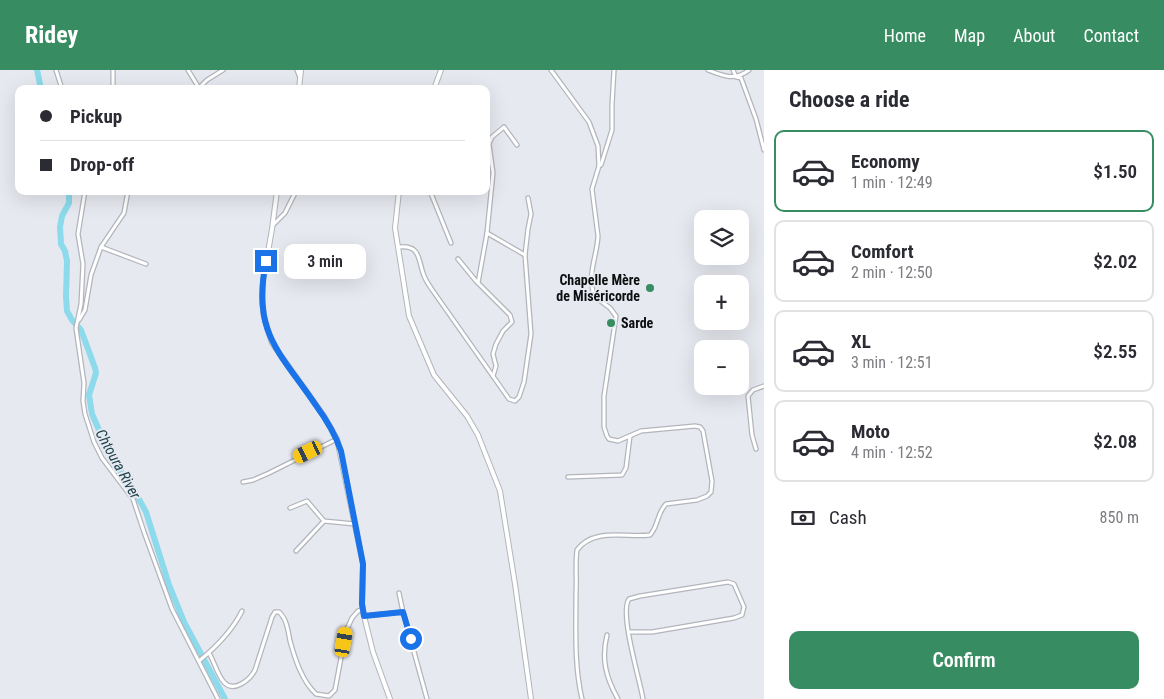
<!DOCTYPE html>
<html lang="en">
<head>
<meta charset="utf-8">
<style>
  body { margin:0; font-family:"Roboto Condensed",sans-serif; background:#f7f7f7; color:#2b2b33; height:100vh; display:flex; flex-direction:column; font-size:19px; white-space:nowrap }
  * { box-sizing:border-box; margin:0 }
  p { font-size:16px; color:#7c7c81 }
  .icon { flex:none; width:28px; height:28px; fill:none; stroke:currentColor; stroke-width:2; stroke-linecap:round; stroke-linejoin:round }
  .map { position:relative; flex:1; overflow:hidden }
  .side { display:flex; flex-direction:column; background:#fff; width:400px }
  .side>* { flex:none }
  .hud { position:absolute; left:15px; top:15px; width:475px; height:110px; border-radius:10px; box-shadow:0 5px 20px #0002; display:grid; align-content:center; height:110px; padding:0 25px; background:#fff }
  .tools { position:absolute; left:694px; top:140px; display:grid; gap:10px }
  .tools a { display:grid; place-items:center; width:55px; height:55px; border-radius:10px; background:#fff; box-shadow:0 5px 20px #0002; font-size:25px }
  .end { position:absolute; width:22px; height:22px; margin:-11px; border:6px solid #1a73e8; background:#fff; box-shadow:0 0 0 2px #fff }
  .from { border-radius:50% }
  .bubble { position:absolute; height:35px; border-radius:10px; background:#fff; box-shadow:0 5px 20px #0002; font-size:16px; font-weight:600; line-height:35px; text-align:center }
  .car { position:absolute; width:15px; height:30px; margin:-15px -8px; border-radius:6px; box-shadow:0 0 4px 1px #0007; background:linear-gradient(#f5c518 24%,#345 0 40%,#f5c518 0 76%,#345 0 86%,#f5c518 0) }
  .hud b { display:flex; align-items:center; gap:18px; height:48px; font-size:19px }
  .hud b+b { border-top:1px solid #e1e1e2 }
  .hud i { width:12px; height:12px; background:#2b2b33 }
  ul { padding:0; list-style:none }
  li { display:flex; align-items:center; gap:15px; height:82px; margin:0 10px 8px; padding:0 15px; border:2px solid #e1e1e2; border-radius:10px }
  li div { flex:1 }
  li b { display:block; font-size:19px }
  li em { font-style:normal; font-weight:600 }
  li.current { border-color:#378d61 }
  li>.icon { width:45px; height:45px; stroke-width:1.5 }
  h2 { padding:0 25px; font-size:22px; line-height:60px }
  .pay { display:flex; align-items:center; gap:12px; height:55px; padding:0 25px; font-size:19px }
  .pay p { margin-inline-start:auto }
  .action { display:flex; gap:10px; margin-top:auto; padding:10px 25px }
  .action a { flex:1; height:58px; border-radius:10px; background:#378d61; color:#fff; font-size:20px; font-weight:600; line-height:58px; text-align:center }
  header { display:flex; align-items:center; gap:30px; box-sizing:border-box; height:70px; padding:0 25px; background:#378d61; color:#fff }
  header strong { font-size:24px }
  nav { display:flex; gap:28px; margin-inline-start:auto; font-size:18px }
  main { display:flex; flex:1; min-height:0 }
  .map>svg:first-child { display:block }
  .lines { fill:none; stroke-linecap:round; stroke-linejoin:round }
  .river { stroke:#8cdaeb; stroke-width:6 }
  .minor-casing { stroke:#b3b5bc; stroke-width:5.5 }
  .tertiary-casing { stroke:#b3b5bc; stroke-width:6 }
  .minor { stroke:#fff; stroke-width:3 }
  .tertiary { stroke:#fff; stroke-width:4 }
  .route { stroke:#1a73e8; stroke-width:6 }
  .poi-dot { fill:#378d61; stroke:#e7e9f0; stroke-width:2 }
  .labels { text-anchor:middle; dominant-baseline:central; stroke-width:4; stroke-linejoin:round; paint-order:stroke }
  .poi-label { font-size:14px; font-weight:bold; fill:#0d0e10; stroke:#e7e9f0; text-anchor:end }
  .water-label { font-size:15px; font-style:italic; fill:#1d424a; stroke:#e7e9f0 }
</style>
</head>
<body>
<header>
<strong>Ridey</strong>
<nav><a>Home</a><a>Map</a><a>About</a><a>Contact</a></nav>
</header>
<main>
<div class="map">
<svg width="764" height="629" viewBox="0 0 764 629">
  <rect width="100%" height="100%" fill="#e7e9f0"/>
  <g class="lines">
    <g class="river">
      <polyline points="37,0 41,19"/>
      <polyline points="69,121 69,133 62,146 60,157 61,174 65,181 67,191 66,227 67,241 72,250 81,260 95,298 96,303 89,325 92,344 110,385 135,422 146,442 169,515 184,552 225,629"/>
    </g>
    <defs>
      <g id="minor">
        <polyline points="56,0 62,19"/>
        <polyline points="188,0 199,18"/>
        <polyline points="297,0 300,8"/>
        <path d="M551,0L589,52L598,76L599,96L592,119L598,166C597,187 587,202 594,226L610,238L616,246L604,326V357L607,366L609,369L618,371L641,361L695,356L700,357L703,361L712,411L711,422L707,426L697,430L666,434C657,443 658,457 650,465C626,468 594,457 577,480C575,494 577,509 576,523C576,559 574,595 582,629"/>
        <path d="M708,0C723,6 735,11 749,0"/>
        <polyline points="733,0 736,7 741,8 756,49 764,80"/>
        <polyline points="199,18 207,10 223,0"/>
        <polyline points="113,19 113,0"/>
        <polyline points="517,75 504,57 492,67 489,74 493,103 487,163 525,185"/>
        <polyline points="599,96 601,95 612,60 612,35 614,0"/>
        <polyline points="85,121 78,164 83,194 81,234 76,258 84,313 83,331 85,344 94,372 102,388 133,429 144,462 172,539 218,629"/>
        <polyline points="128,121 124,143 101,177 146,194"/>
        <polyline points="430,121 451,173"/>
        <polyline points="273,155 285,143 296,121"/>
        <path d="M399,177C420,175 418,188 423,203C425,210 429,215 433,221L509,329L515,331L519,327L524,312L531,264L525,185L528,159L531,144L528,128"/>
        <polyline points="458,189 476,211 510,245 512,252 503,261 496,274 493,284 496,296 493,306"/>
        <polyline points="478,213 487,163"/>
        <polyline points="79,250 85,240 91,205 101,177"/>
        <polyline points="756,379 752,365 748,326 753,320 764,316"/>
        <polyline points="568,407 622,405 626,398 630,366"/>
        <polyline points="243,412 253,410 269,403 337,369"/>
        <polyline points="290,438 307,431 324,451"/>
        <polyline points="296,481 324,451 355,454"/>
        <polyline points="403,542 427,629"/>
        <polyline points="364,546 403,542 399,523"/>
        <path d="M629,562H652L734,548L742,545L744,537L734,514L728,512L640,526L629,529C619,543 640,610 643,629"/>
        <path d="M607,565C601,589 606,608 618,629"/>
        <path d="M209,583C217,596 221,625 241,614C247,611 252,606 255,600L272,547L275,542H279C287,549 288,561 290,571C295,589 302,611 316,624L329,626L335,620L346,561L352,548L358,541L362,540"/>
        <path d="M199,591C215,578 233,559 242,541"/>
      </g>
      <g id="tertiary">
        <polyline points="299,19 301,0"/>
        <polyline points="434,19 441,0"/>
        <polyline points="277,121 272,159 263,211 262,230 264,247 272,273 324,346 337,369 363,494 362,534 364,546 373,582 390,629"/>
        <polyline points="399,121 395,158 409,246 434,305 467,346 478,365 500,421 515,514 531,629"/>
      </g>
    </defs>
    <use href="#minor" class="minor-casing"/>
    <use href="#tertiary" class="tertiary-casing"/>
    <use href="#minor" class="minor"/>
    <use href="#tertiary" class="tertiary"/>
  </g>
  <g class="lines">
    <path class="route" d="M266,191C252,262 278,280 315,334C326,349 335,363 341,381L363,494L362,534L364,546L403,542L411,569"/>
  </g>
  <g class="poi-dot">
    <circle cx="650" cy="218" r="5"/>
    <circle cx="611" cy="253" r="5"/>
  </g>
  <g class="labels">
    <g class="poi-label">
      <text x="640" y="210">Chapelle Mère<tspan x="640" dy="16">de Miséricorde</tspan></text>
      <text x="621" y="253" text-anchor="start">Sarde</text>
    </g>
    <g class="water-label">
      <text transform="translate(118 394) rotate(61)">Chtoura River</text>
    </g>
  </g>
</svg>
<div class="tools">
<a><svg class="icon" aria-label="layers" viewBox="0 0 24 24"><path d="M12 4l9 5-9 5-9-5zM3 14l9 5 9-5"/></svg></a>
<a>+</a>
<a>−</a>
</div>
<i class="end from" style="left:411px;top:569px"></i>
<i class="end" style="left:266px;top:191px"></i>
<div class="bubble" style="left:284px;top:174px;width:82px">3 min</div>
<i class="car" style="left:308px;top:382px;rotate:244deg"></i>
<i class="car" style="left:344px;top:572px;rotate:10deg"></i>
<div class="hud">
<b><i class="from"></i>Pickup</b>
<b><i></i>Drop-off</b>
</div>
</div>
<section class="side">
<h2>Choose a ride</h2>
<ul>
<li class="current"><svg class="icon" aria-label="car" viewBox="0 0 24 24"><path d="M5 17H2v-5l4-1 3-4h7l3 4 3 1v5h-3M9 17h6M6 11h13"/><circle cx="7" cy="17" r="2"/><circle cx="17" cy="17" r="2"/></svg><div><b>Economy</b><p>1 min · 12:49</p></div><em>$1.50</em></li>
<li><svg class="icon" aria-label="car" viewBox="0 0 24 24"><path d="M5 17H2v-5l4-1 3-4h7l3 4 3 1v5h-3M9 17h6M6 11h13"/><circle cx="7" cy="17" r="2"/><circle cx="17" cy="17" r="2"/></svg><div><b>Comfort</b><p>2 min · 12:50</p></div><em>$2.02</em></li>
<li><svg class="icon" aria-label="car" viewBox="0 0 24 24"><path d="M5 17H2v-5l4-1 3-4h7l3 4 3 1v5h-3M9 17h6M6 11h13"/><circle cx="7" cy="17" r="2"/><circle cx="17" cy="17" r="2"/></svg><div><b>XL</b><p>3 min · 12:51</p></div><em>$2.55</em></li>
<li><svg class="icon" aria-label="car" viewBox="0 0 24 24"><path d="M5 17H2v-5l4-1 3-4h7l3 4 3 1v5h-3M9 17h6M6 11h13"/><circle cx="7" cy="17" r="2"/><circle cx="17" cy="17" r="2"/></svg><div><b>Moto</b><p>4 min · 12:52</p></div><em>$2.08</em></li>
</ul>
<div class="pay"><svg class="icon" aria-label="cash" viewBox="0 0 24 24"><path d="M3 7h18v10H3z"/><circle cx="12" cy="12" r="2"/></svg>Cash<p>850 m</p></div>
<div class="action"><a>Confirm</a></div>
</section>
</main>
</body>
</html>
